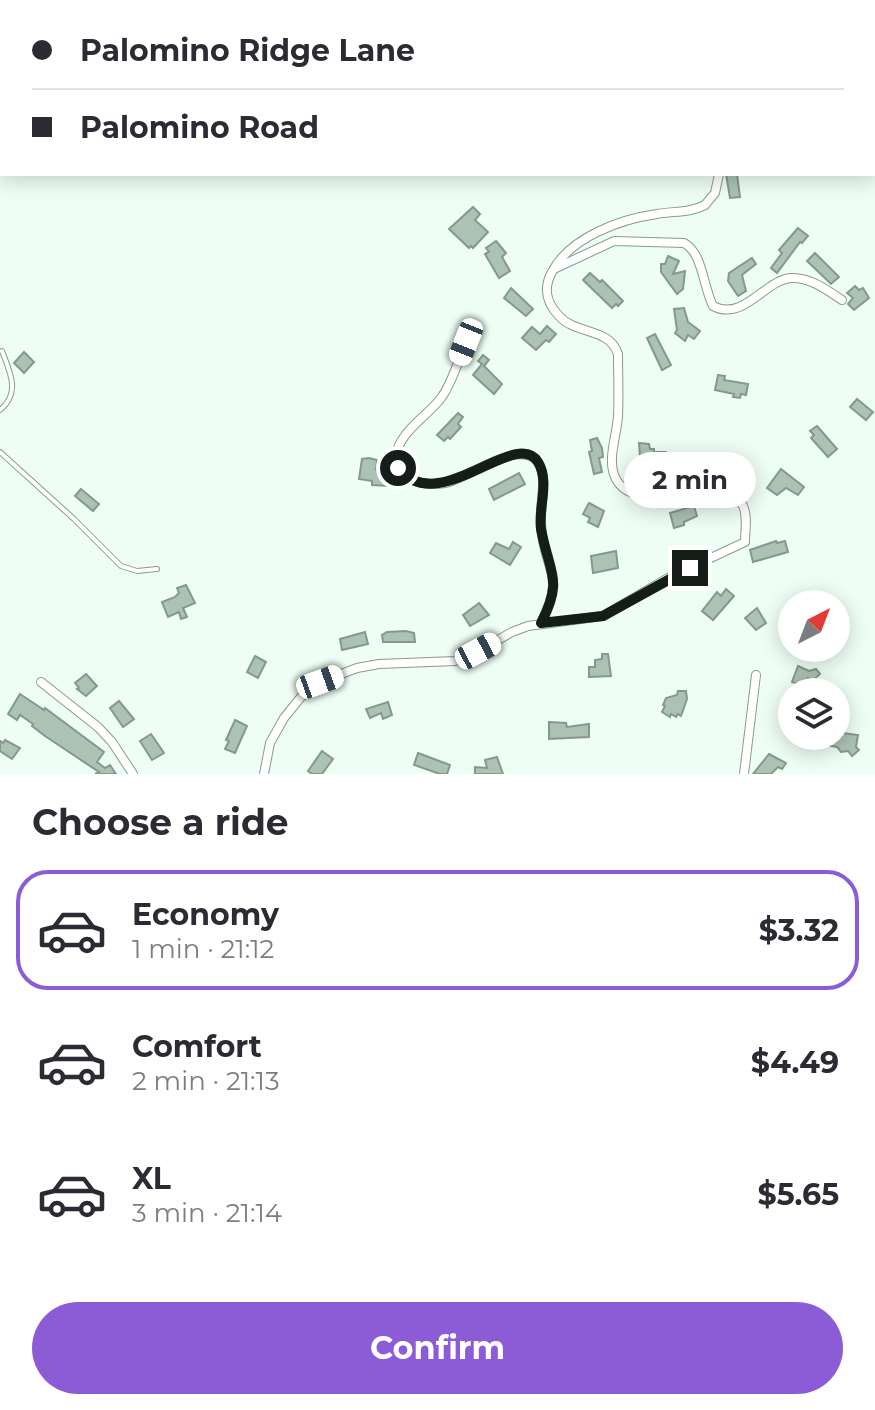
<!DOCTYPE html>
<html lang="en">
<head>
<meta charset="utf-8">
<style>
  body { margin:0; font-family:Montserrat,sans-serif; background:#f7f7f7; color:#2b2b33; height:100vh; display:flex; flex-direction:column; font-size:30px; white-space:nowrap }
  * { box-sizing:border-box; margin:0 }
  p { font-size:26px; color:#7c7c81 }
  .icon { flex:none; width:44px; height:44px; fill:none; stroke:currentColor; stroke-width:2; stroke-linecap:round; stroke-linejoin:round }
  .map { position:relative; height:774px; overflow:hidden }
  .details { display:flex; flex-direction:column; background:#fff; flex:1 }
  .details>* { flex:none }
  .guide { position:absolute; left:0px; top:0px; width:876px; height:176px; box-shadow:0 4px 20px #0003; display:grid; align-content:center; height:176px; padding:0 32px; background:#fff }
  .needle { width:52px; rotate:42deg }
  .buttons { position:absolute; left:778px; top:590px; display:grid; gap:16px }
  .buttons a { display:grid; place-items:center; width:72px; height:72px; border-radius:50%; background:#fff; box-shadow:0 4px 20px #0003; font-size:40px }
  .end { position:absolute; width:36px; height:36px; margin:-18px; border:10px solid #141d18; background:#fff; box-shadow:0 0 0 4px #fff }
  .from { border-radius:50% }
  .bubble { position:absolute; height:56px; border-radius:28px; background:#fff; box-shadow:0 4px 20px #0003; font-size:26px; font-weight:700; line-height:56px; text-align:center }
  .car { position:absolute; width:24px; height:48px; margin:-24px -12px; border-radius:10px; box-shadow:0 0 6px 2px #0007; background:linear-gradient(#fff 24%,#345 0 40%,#fff 0 76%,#345 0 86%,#fff 0) }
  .guide b { display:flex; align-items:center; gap:28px; height:76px; font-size:30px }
  .guide b+b { border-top:2px solid #e1e1e2 }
  .guide i { width:20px; height:20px; background:#2b2b33 }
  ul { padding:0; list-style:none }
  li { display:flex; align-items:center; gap:24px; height:120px; margin:0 16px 12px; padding:0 16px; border:4px solid transparent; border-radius:32px }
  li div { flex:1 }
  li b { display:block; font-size:30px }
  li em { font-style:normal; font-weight:700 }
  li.current { border-color:#8c5cd6 }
  li>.icon { width:72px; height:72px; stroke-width:1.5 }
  h2 { padding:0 32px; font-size:36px; line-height:96px }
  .cta { display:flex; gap:16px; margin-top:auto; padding:16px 32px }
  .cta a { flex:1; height:92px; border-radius:48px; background:#8c5cd6; color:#fff; font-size:32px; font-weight:700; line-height:92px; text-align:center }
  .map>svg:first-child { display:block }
  .building { fill:#abc2b4; stroke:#83998c; stroke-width:2 }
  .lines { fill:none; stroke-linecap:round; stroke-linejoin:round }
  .service-casing { stroke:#869c8f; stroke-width:6 }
  .minor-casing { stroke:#869c8f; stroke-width:10 }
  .path { stroke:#7d8982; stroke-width:2; stroke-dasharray:8 4; stroke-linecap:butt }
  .service { stroke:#fff; stroke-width:4 }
  .minor { stroke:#fff; stroke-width:8 }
  .route { stroke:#141d18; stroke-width:10 }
</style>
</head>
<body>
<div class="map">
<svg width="875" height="774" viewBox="0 0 875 774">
  <rect width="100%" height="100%" fill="#effef5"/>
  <g class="building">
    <polygon points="726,174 737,174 740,197 730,198"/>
    <polygon points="473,207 480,214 475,220 488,232 473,248 471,246 469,248 449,229"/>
    <polygon points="798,228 808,236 802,243 800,242 777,273 771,268 782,253 779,250"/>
    <polygon points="496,241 506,253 502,257 510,271 499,278 485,254 489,252 486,248"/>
    <polygon points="815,253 839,277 831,284 807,261"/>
    <polygon points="668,256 679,261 673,274 685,271 683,289 677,294 661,272 661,264 665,264"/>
    <polygon points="752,258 756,264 742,275 746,291 738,296 728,281 729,273"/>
    <polygon points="590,273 600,282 602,280 623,301 618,306 616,304 612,308 583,280"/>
    <polygon points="855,286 859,290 863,288 869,298 854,310 848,304 853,298 847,293"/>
    <polygon points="511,288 533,309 526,316 504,298"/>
    <polygon points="684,308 688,322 700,331 694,339 688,335 685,341 675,333 677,330 674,309"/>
    <polygon points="547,326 556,334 549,342 546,340 536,350 522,338 532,327 540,334"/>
    <polygon points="655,334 671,365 662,370 647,338"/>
    <polygon points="24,352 34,362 24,373 14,363"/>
    <polygon points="483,355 489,360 484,366 502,384 494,394 473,375 482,364 478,361"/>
    <polygon points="718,375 725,376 724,380 748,384 746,395 741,394 740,398 733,397 734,394 715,390"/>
    <polygon points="857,399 873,412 866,420 850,407"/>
    <polygon points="458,413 463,417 458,424 461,427 450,439 448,437 444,441 437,435"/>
    <polygon points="817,426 837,449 828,457 811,438 814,435 810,431"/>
    <polygon points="597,438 602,448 603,457 599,458 602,472 594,474 589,452 592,451 590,440"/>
    <polygon points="639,443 649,444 650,449 654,449 654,452 666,452 668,464 653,465 653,469 641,470"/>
    <polygon points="369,458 377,460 376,470 379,471 379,476 390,477 389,486 372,485 372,481 359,479 362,459"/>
    <polygon points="781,469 804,487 798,495 786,488 777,495 767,488"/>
    <polygon points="519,473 525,484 494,500 489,489"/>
    <polygon points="81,489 99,504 93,511 75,496"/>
    <polygon points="589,503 604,511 598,527 588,522 590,518 583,514"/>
    <polygon points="694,506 697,516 684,522 684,525 674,528 670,513"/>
    <polygon points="776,541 777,543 785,541 788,552 753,562 750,550"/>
    <polygon points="513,542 521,547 510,565 490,553 496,543 509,549"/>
    <polygon points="616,551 618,568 593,573 591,556"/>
    <polygon points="186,585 195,603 183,608 187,617 181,619 179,612 168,617 162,602 175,597 179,593 177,588"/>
    <polygon points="726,589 734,596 713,620 702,611 717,592 721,596"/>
    <polygon points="479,603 489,615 470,626 463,615"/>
    <polygon points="757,608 766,623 756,630 745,618"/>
    <polygon points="406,631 414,633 415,642 383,642 382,635 387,632"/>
    <polygon points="365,632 368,644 342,650 340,639"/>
    <polygon points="602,654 608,654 611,676 589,677 589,667 595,667 595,660 602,659"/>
    <polygon points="255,656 266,662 258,678 247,672"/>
    <polygon points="798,666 809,671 816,669 820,674 811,682 808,678 800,685 792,682"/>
    <polygon points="86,674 97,686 86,696 77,689 79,688 75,683"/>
    <polygon points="678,691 686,691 687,699 681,716 678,714 676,717 671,714 670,717 662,712 665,706 663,705 666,698 677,695"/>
    <polygon points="20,694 44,710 45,708 104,752 97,762 105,768 110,765 116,774 95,774 99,772 45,736 32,726 33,724 20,715 17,720 8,714"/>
    <polygon points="119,701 134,719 123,727 110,708"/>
    <polygon points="388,702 392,715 383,719 381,713 370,718 366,709"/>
    <polygon points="235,720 247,726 235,753 225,749 229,741 226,740"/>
    <polygon points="549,722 566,723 567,727 589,724 589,737 549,739"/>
    <polygon points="836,732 858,735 856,747 859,750 852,756 848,751 841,752 837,747 826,745 828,737 836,736"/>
    <polygon points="151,734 164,753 152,760 140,741"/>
    <polygon points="5,740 20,748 12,759 0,751 0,741 3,743"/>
    <polygon points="322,751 333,759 322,774 312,774 308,771"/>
    <polygon points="418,753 450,765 447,774 440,774 414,765"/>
    <polygon points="769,754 786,763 782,769 778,767 771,774 753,774"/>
    <polygon points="497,757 503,774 475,774 475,767 487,768 485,760"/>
  </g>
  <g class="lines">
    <defs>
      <g id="service">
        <path d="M0,410C21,393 10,372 2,351"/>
        <polyline points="0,452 74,519 121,566 137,571 157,569"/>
      </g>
      <g id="minor">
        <path d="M554,269L614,241L684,243C703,253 703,287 713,306C743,322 765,280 791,278C810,277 827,290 842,300"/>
        <path d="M466,342C458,360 453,382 441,398C428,416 395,434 396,460C397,469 402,475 410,479C421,484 433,485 445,483C467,479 524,435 539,464C548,481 539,505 541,524C543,571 567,572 541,623"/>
        <polyline points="41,682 98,727 112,742 133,774"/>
        <path d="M264,774L270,743L284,718L301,697L320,682L357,668L379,664L455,661L468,657L512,632L528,626L603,616L668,578L745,542C745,531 748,516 743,506C727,469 635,522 615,477C607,459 617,435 618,416C619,395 618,375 618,354C609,327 576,335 559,316C546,302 543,288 552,272C570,237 621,219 657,214C673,211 690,213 705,205L715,193L719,174"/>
        <polyline points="744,774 756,675"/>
      </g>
    </defs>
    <use href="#service" class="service-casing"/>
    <use href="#minor" class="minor-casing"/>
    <g class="path">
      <polyline points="239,0 243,2"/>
      <polyline points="179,2 180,0"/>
      <polyline points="0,51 2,49"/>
    </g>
    <use href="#service" class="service"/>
    <use href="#minor" class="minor"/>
  </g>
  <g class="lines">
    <path class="route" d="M398,468C439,519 516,426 538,462C550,481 538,509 541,529C549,573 564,579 541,623L603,616L690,568"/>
  </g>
</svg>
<div class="buttons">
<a><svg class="needle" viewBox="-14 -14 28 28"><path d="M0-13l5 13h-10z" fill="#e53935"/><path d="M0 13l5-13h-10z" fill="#7c7c81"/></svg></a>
<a><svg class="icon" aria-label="layers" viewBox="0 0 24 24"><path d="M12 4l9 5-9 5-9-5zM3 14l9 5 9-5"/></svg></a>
</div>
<i class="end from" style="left:398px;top:468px"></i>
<i class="end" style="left:690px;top:568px"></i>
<div class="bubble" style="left:624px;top:452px;width:132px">2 min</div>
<i class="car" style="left:466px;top:342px;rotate:202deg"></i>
<i class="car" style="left:478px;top:651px;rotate:62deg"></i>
<i class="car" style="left:320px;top:682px;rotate:70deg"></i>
<div class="guide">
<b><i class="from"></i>Palomino Ridge Lane</b>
<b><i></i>Palomino Road</b>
</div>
</div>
<section class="details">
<h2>Choose a ride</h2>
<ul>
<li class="current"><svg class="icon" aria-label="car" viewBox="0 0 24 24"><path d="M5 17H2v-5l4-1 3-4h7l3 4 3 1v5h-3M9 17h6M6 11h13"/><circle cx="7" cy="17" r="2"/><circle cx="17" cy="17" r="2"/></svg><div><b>Economy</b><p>1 min · 21:12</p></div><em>$3.32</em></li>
<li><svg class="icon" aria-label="car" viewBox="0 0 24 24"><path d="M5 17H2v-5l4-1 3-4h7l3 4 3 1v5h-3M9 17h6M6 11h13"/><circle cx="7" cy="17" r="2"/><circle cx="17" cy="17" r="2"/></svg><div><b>Comfort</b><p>2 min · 21:13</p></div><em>$4.49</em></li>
<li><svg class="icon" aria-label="car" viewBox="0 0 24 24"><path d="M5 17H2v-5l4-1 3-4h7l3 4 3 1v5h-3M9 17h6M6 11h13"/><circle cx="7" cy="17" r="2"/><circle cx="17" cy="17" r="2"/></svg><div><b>XL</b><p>3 min · 21:14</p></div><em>$5.65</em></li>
</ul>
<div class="cta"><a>Confirm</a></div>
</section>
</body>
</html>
